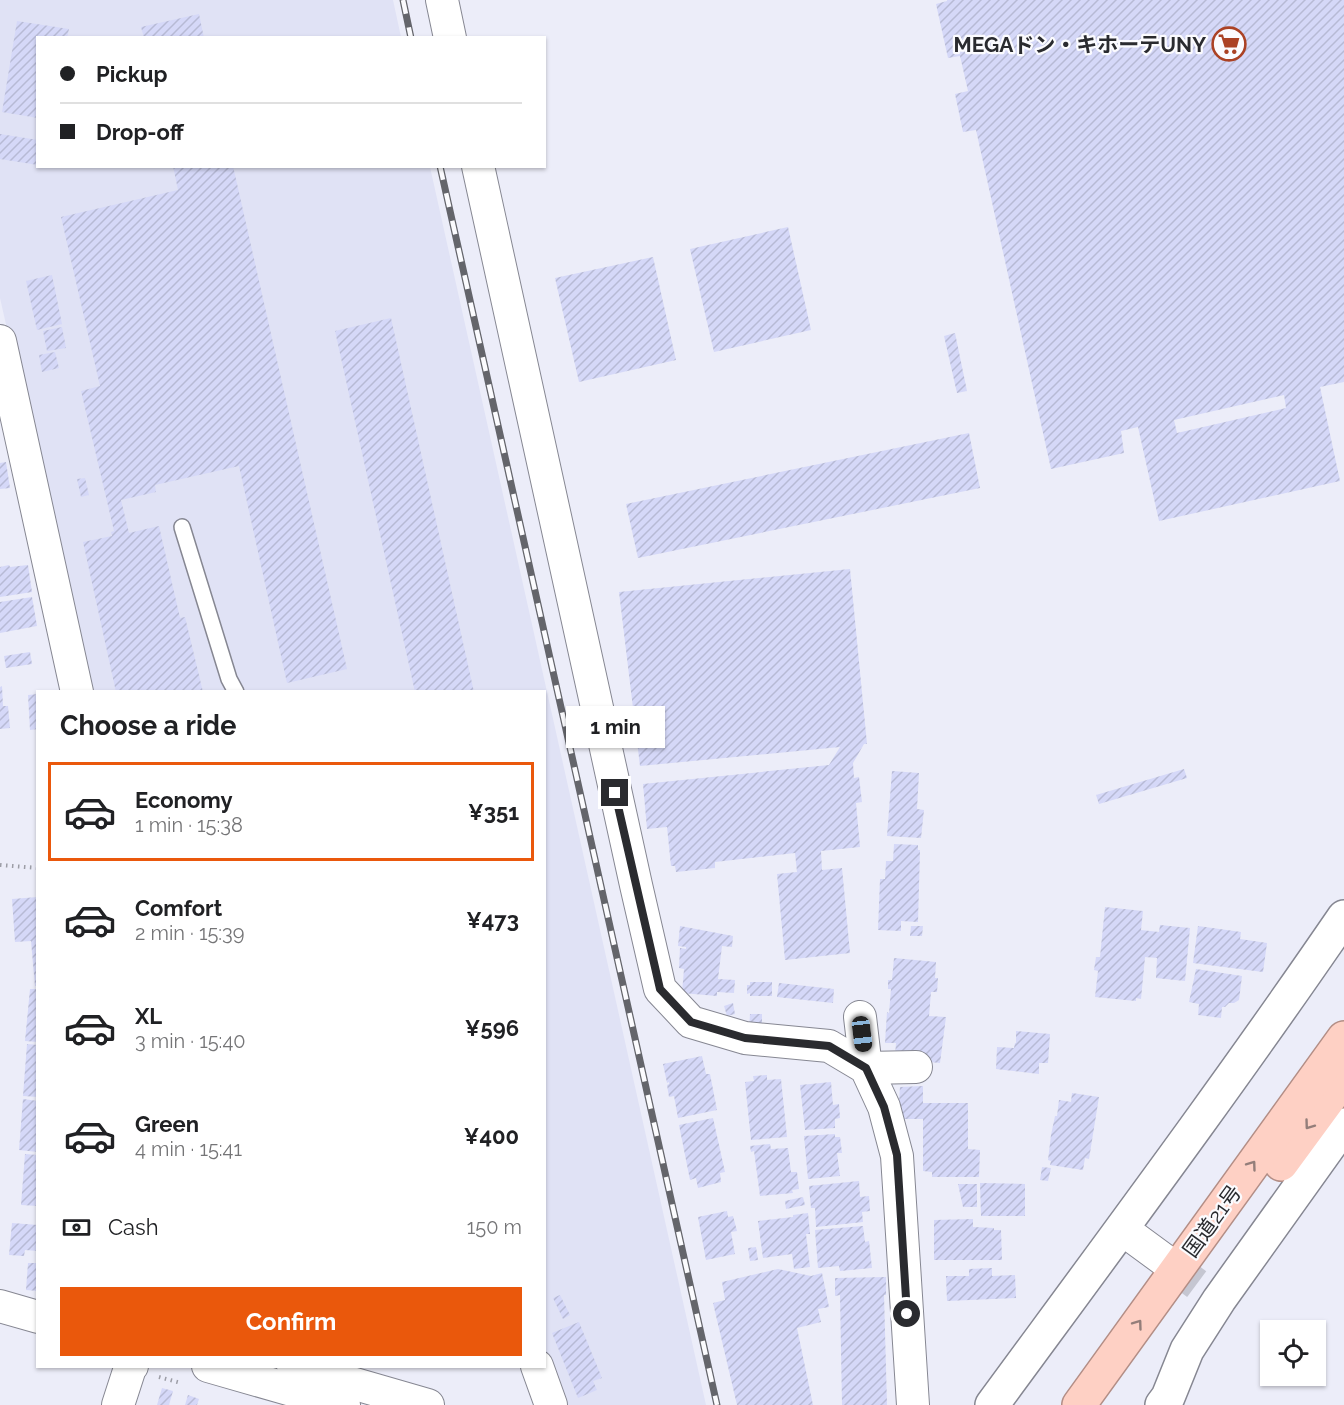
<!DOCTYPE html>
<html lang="en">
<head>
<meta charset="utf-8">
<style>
  body { margin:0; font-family:Raleway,"Noto Sans JP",sans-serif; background:#f2f2f2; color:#202124; height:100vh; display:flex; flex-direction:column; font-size:22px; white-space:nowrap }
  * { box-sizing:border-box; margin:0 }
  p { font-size:20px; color:#757577 }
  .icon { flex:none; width:33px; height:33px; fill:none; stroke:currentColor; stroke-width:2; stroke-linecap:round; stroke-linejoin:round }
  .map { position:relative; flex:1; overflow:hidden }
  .panel { position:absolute; left:36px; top:690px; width:510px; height:678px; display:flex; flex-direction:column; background:#fff; border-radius:0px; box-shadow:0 2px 4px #0004 }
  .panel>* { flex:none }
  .top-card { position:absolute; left:36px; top:36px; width:510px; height:132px; border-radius:0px; box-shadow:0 2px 4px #0004; display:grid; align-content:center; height:132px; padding:0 24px; background:#fff }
  .tools { position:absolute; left:1260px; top:1320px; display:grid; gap:12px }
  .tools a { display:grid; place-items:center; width:66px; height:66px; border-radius:0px; background:#fff; box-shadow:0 2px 4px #0004; font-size:30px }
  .end { position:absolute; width:27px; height:27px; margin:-14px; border:8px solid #2a2b2f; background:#fff; box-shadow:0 0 0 3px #fff }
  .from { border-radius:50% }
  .bubble { position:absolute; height:42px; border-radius:0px; background:#fff; box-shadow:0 2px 4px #0004; font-size:20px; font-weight:700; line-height:42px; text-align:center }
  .car { position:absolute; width:18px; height:36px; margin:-18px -9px; border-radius:8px; box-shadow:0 0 4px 2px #0007; background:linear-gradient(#222 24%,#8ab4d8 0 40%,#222 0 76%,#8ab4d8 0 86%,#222 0) }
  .top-card b { display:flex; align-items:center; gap:21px; height:57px; font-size:22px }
  .top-card b+b { border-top:2px solid #e0e0e0 }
  .top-card i { width:15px; height:15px; background:#202124 }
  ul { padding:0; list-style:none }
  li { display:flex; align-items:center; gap:18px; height:99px; margin:0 12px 9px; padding:0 12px; border:3px solid transparent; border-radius:0px }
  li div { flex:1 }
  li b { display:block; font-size:22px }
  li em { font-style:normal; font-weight:700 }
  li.active { border-color:#ea580c }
  li>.icon { width:54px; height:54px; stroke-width:1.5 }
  h2 { padding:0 24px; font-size:27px; line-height:72px }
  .pay { display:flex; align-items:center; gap:15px; height:66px; padding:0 24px; font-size:22px }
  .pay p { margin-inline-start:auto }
  .action { display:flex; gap:12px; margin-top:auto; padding:12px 24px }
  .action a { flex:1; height:69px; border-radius:0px; background:#ea580c; color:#fff; font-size:24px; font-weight:700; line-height:69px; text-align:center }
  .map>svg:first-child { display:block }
  .built { fill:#e0e2f5 }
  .building { fill:url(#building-hatch); fill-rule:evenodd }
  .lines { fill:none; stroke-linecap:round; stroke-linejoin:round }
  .minor-tunnel { stroke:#c5c6d1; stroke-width:32; stroke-dasharray:32 16; stroke-linecap:butt }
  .service-casing { stroke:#868792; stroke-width:18 }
  .minor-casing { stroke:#868792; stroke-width:34 }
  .tertiary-casing { stroke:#868792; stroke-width:36 }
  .trunk-casing { stroke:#b38e86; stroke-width:36 }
  .path { stroke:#9c9da6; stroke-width:4; stroke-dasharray:1.5 4.5; stroke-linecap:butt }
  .service { stroke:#fff; stroke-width:15 }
  .minor { stroke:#fff; stroke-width:32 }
  .tertiary { stroke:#fff; stroke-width:33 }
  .trunk { stroke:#fed0c4; stroke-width:33 }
  .rail-casing { stroke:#64656b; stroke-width:7 }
  .rail { stroke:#fbfbfe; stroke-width:4.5; stroke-dasharray:14; stroke-linecap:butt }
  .oneway { stroke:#947e7a }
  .route { stroke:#2a2b2f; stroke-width:8 }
  .labels { text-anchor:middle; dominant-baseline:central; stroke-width:4.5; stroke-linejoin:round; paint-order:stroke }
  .poi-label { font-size:21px; font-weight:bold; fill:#2a2b2f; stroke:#fbfbfe; text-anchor:end }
  .street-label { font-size:21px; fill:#2a2b2f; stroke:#fbfbfe }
</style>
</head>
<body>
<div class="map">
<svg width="1344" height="1405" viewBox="0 0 1344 1405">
  <defs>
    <pattern id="building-hatch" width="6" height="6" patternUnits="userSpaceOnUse" patternTransform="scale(1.5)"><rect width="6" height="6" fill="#d5d8f8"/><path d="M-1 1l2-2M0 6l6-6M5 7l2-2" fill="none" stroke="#b7bad5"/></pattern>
  </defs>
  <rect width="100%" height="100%" fill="#ecedf9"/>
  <polygon class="built" points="0,0 393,0 401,37 38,38 38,166 430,167 706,1405 565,1405 545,1350 544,692 89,691 0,298"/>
  <g class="building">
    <path d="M947,0H1344V382L1320,387L1340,481L1159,521L1138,427L1121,431L1124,453L1051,469L976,130L963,132L955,94L968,91L960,56L948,58L936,4L947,1ZM1284,395L1286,408L1177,433L1174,420Z"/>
    <polygon points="199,14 204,38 144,38 141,27"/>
    <polygon points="17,21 69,29 67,38 38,38 38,118 2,112"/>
    <polygon points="0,134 38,140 38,165 0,159"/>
    <polygon points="173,166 233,166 347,669 287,683 239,466 155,485 156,492 121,500 129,533 159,526 180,618 185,617 203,692 116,692 83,542 112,536 111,532 114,531 81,391 100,386 61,217 178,190"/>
    <polygon points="788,227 811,330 714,352 690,249"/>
    <polygon points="653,257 676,360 579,382 555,278"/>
    <polygon points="52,275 62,324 37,330 26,281"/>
    <polygon points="391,318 474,692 415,692 335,331"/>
    <polygon points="62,327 66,348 47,351 43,331"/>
    <polygon points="955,333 967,391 957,393 944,336"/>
    <polygon points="55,352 59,368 42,372 39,355"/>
    <polygon points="969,433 980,488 638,558 626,504"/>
    <polygon points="6,462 10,488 0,489 0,463"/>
    <polygon points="85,478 89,495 81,497 77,479"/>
    <polygon points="9,565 10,567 28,565 32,592 0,597 0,567"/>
    <polygon points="850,569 867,744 864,744 853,763 854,778 859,777 862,802 856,803 860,847 821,851 822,870 842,868 850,953 785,960 777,874 797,872 795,853 715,862 715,868 676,872 675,866 671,866 667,827 647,829 643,784 829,765 840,747 640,766 619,592"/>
    <polygon points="32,597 37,626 0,633 0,602"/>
    <polygon points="30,652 32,664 6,668 4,656"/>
    <polygon points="2,686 3,706 8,706 10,728 0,729 0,687"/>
    <polygon points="38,694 38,729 30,730 28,695"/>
    <polygon points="1184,769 1187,778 1099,804 1096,795"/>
    <polygon points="892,771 919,773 917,809 924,810 921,838 887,836"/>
    <polygon points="894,844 918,845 918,850 920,850 918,922 901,921 901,931 878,930 880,879 885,879 886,861 893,861"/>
    <polygon points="38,897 38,986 35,986 31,941 15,942 12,899"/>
    <polygon points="1105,907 1143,911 1141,930 1159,932 1160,925 1190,928 1185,981 1156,978 1157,958 1145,957 1141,999 1136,998 1136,1001 1095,997 1098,971 1094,970 1096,957 1100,957"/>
    <polygon points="680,926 733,936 732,947 722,946 718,979 735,980 734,993 717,992 717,996 682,993 684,969 679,968 680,948 686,949 686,947 678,946"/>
    <polygon points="911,926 923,926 922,936 910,936"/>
    <polygon points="1198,926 1241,932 1240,939 1267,943 1263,972 1193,963"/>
    <polygon points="894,958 936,962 935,978 938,978 937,992 931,992 929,1016 946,1017 940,1063 909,1060 895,1055 896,1043 885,1043 887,1012 889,1013 891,989 888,989 888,980 892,980"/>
    <polygon points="1196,969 1242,976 1239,1000 1234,1003 1229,1003 1225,1007 1222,1007 1221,1018 1198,1015 1199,1004 1189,1002"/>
    <polygon points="750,982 772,982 772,996 750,996 750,993 747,994 747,985 750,985"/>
    <polygon points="779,983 834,989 833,1003 777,997"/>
    <polygon points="30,989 38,989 38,1042 25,1041"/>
    <polygon points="733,1003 735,1014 727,1016 724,1006"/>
    <polygon points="750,1014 762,1014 762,1031 749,1031"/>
    <polygon points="1016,1031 1050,1034 1048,1063 1039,1063 1039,1074 996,1069 997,1047 1014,1048 1015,1043 1016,1043"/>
    <polygon points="27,1044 38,1045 38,1097 23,1096"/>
    <polygon points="702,1056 706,1074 710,1074 717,1110 678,1118 674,1096 669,1097 667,1085 669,1084 669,1082 667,1083 663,1064"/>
    <polygon points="767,1075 767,1080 781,1079 787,1137 751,1140 745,1082 754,1081 753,1076"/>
    <polygon points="831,1082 833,1105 839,1104 840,1118 835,1119 835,1128 805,1130 800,1085"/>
    <polygon points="923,1086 923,1103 968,1103 968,1149 980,1150 979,1177 932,1177 932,1172 923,1171 923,1119 902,1119 899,1101 900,1087"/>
    <polygon points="1072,1093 1099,1097 1089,1159 1085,1158 1083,1170 1050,1165 1051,1161 1048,1160 1051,1135 1055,1116 1057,1116 1059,1100 1071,1102"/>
    <polygon points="23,1099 38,1101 38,1152 19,1150"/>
    <polygon points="713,1118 725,1172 720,1173 721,1182 698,1188 696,1178 690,1180 679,1125"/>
    <polygon points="835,1134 835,1137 840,1137 842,1153 837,1153 840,1176 808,1179 804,1136"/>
    <polygon points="770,1144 771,1149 788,1148 791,1172 797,1172 799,1189 792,1190 793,1193 760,1196 754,1151 751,1152 750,1146"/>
    <polygon points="25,1154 38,1155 38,1206 21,1205"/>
    <polygon points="1042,1167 1051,1168 1048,1181 1040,1180"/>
    <polygon points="859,1181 860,1197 869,1196 870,1211 862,1212 863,1222 816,1227 815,1208 811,1208 809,1186"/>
    <polygon points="980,1183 1025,1184 1025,1216 981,1216"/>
    <polygon points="958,1184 977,1184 977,1207 963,1207"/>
    <polygon points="803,1197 805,1205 786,1209 785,1201"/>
    <polygon points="727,1211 728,1217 733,1216 737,1231 731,1232 735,1254 706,1260 698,1217"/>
    <polygon points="808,1213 810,1234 806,1234 810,1267 794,1269 792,1254 763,1258 758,1221 793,1217 793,1215"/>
    <polygon points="973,1219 973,1227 994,1228 994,1230 1001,1230 1002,1260 934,1260 934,1220"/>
    <polygon points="12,1223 38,1225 38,1251 25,1250 24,1256 9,1255"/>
    <polygon points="863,1226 865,1242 869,1241 872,1268 840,1271 839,1266 818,1268 815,1230"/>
    <polygon points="756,1247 758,1260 750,1261 748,1248"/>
    <polygon points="28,1263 38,1263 38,1291 26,1290"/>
    <polygon points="992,1268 992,1276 1015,1275 1016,1298 947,1301 946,1276 969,1276 969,1269"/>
    <polygon points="778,1269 811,1276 822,1273 829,1307 818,1309 821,1322 797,1328 813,1405 737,1405 713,1303 725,1300 722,1282"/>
    <polygon points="886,1277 886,1295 884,1295 887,1405 842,1405 840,1295 835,1296 835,1278"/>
    <polygon points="560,1295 570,1315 563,1319 553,1298"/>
    <polygon points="579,1322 602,1378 593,1381 597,1390 578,1398 552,1333"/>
    <polygon points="162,1388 173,1391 169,1405 157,1405"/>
    <polygon points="188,1395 199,1399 197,1405 185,1405"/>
  </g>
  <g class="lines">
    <polyline class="minor-tunnel" points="1171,1265 1206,1291"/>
    <defs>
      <polyline id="service" points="182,527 229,679 236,692"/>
      <g id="minor">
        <polyline points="442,0 450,38"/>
        <polyline points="478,166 636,885 660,989 691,1022 745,1038 829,1046 866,1068 884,1107 897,1156 913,1405"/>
        <polyline points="0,341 77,692"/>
        <polyline points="860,1017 866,1068 916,1067"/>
        <polyline points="1122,1229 1171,1265"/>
        <polyline points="0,1306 38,1317"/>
        <polyline points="208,1366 344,1405"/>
        <polyline points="293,1366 428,1405"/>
        <polyline points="537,1366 551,1405"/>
        <polyline points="118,1405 130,1368 132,1366"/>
      </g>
      <g id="tertiary">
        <path d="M992,1405C1111,1243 1231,1082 1344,917"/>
        <polyline points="1162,1405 1168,1397 1187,1350 1219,1300 1344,1125"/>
      </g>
      <g id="trunk">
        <polyline points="1281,1164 1344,1078"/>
        <polyline points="1079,1405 1344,1038"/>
      </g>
    </defs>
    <use href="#service" class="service-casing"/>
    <use href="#minor" class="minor-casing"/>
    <use href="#tertiary" class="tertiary-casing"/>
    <use href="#trunk" class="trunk-casing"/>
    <g class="path">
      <polyline points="0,865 38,868"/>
      <polyline points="159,1377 181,1383"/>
    </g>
    <use href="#service" class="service"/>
    <use href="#minor" class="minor"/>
    <use href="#tertiary" class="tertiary"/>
    <use href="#trunk" class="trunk"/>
    <defs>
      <g id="rail">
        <polyline points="403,0 411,38"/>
        <polyline points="440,166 717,1405"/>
      </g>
    </defs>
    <use href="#rail" class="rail-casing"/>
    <use href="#rail" class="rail"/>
  </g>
  <defs><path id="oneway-chevron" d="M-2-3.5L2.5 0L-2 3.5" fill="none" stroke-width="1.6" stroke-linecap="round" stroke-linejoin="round" transform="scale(1.5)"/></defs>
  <g class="oneway">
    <use href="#oneway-chevron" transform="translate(1309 1125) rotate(126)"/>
    <use href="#oneway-chevron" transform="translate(1252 1165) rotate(-54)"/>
    <use href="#oneway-chevron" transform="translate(1138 1324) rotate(-54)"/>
  </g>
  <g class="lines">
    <polyline class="route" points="615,793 660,989 691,1022 745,1038 829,1046 866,1068 884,1107 897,1155 907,1314"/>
  </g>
  <defs>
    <symbol id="supermarket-ring" viewBox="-11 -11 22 22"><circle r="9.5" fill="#fbfbfe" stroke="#ab4225" stroke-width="1.5"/><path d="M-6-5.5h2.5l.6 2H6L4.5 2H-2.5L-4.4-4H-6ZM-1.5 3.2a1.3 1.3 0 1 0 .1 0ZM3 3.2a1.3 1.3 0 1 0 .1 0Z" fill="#ab4225"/></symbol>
  </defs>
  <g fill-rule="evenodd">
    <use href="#supermarket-ring" x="1210" y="25" width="38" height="38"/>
  </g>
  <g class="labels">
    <g class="poi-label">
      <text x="1206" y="44">MEGAドン・キホーテUNY</text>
    </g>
    <g class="street-label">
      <text transform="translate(1212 1221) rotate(-54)">国道21号</text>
    </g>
  </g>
</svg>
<div class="tools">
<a><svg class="icon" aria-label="locate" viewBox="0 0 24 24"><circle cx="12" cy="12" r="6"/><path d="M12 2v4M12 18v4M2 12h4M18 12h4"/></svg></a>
</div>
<i class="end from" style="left:907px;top:1314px"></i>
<i class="end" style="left:615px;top:793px"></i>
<div class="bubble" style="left:566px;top:706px;width:99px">1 min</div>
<i class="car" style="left:862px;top:1034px;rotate:173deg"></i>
<div class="top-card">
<b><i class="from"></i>Pickup</b>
<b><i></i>Drop-off</b>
</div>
<section class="panel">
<h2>Choose a ride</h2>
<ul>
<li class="active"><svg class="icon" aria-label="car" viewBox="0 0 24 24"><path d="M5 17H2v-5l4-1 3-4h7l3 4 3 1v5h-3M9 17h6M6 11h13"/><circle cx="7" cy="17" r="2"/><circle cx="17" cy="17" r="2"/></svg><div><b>Economy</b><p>1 min · 15:38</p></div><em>¥351</em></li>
<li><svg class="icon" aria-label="car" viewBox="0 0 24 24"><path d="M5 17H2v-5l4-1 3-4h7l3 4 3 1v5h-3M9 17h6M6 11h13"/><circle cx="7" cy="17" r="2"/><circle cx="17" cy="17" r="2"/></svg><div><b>Comfort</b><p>2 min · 15:39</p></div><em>¥473</em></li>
<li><svg class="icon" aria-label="car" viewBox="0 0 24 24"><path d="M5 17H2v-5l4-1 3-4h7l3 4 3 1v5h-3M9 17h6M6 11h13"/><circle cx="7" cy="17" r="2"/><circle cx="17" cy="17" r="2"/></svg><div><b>XL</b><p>3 min · 15:40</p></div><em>¥596</em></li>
<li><svg class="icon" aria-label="car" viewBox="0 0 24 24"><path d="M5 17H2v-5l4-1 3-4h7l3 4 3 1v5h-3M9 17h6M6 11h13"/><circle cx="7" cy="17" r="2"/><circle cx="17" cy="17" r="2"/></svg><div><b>Green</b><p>4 min · 15:41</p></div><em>¥400</em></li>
</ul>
<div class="pay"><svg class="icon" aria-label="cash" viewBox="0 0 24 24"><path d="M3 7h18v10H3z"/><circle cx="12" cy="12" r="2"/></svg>Cash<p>150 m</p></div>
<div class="action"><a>Confirm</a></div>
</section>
</div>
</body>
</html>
